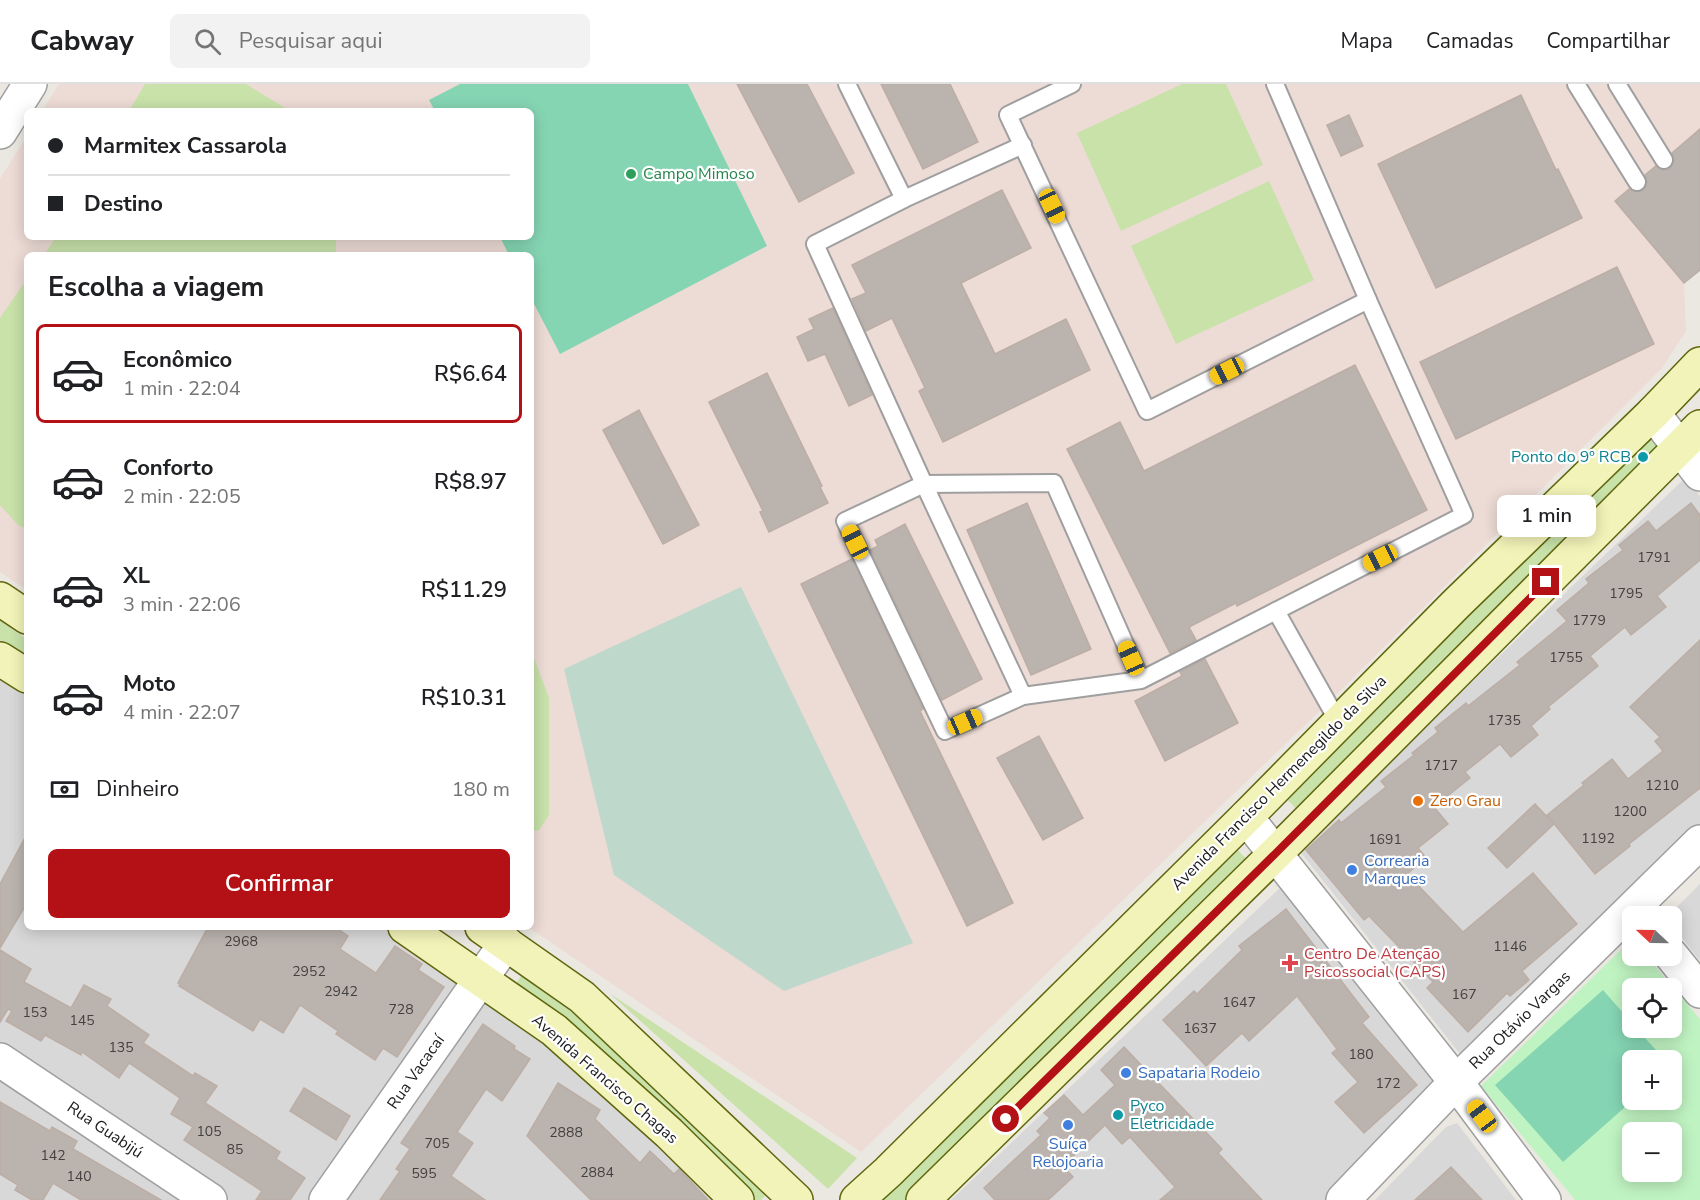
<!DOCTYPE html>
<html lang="pt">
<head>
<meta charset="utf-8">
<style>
  body { margin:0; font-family:"Nunito Sans",sans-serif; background:#f2f2f2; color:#202124; height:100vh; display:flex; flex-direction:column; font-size:22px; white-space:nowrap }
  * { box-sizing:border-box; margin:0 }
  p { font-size:20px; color:#757577 }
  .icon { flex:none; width:33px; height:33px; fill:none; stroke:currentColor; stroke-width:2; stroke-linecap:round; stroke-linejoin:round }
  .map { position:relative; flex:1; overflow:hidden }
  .sheet { position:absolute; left:24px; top:168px; width:510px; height:678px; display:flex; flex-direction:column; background:#fff; border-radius:9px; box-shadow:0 3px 15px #0003 }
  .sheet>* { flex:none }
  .banner { position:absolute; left:24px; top:24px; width:510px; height:132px; border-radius:9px; box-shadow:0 3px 15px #0003; display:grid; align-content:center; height:132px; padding:0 24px; background:#fff }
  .needle { width:39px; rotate:292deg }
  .tools { position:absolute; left:1622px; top:822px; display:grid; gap:12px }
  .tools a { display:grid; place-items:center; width:60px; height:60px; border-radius:9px; background:#fff; box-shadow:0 3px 15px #0003; font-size:30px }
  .end { position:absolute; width:27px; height:27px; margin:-14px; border:8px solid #b41116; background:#fff; box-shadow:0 0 0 3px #fff }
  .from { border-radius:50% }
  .bubble { position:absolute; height:42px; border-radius:9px; background:#fff; box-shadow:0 3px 15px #0003; font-size:20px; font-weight:600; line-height:42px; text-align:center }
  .car { position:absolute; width:18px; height:36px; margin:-18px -9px; border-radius:8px; box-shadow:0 0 4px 2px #0007; background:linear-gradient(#f5c518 24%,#345 0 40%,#f5c518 0 76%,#345 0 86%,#f5c518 0) }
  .banner b { display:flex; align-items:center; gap:21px; height:57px; font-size:22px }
  .banner b+b { border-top:2px solid #e0e0e0 }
  .banner i { width:15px; height:15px; background:#202124 }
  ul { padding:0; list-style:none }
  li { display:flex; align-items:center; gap:18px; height:99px; margin:0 12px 9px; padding:0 12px; border:3px solid transparent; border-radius:9px }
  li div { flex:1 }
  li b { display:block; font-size:22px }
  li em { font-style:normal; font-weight:600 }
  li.active { border-color:#b41116 }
  li>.icon { width:54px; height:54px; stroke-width:1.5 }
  h2 { padding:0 24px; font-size:27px; line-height:72px }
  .pay { display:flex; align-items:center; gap:15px; height:66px; padding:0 24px; font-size:22px }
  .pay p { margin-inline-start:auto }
  .primary-button { display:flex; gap:12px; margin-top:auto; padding:12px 24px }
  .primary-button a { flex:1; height:69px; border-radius:9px; background:#b41116; color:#fff; font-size:24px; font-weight:600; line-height:69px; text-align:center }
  header { display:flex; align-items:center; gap:36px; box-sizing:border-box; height:84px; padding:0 30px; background:#fff; border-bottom:2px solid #e0e0e0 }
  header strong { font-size:28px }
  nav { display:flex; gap:33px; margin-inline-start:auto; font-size:21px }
  .search { width:420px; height:54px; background:#f2f2f2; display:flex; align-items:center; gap:15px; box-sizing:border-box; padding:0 21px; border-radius:9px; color:#757577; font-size:22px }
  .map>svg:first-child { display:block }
  .residential { fill:#d9d8d8 }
  .military { fill:#eddbd5 }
  .grass { fill:#c8e2aa }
  .wetland { fill:#bfd8cc }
  .park { fill:#c0f3c2; fill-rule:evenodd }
  .pitch { fill:#85d5b3 }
  .building { fill:#bbb3ae; stroke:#bcaea5; stroke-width:1.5 }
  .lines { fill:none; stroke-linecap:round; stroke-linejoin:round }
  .lane-casing { stroke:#9f9f9f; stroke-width:20 }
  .street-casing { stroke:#9f9f9f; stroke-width:36 }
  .secondary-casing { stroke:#5f660e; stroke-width:36 }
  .lane { stroke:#fff; stroke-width:16 }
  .street { stroke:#fff; stroke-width:33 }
  .secondary { stroke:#f2f3b8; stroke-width:33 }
  .route { stroke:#b41116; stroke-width:8 }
  .leisure-dot { fill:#2e9e5b; stroke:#fff; stroke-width:2 }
  .culture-dot { fill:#0f9aa8; stroke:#fff; stroke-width:2 }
  .food-dot { fill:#e8710a; stroke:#fff; stroke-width:2 }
  .shop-dot { fill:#3f7fe0; stroke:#fff; stroke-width:2 }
  .health-dot { fill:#e0444e; stroke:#fff; stroke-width:2 }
  .labels { text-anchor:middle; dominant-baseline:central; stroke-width:4.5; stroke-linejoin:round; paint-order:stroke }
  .number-label { font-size:14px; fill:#434140 }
  .leisure-label { font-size:16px; fill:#27864d; stroke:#fff; text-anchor:start }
  .culture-label { font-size:16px; fill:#0d838f; stroke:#fff; text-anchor:end }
  .street-label { font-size:16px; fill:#1b1b1b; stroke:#fff }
  .food-label { font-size:16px; fill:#c56008; stroke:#fff; text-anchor:start }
  .shop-label { font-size:16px; fill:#366cbe; stroke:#fff; text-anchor:start }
  .health-label { font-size:16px; fill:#be3a42; stroke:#fff; text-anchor:start }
</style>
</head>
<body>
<header>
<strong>Cabway</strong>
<div class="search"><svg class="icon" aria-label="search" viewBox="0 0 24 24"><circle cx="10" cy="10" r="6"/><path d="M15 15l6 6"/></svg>Pesquisar aqui</div>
<nav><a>Mapa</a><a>Camadas</a><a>Compartilhar</a></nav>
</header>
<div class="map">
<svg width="1700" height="1116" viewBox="0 0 1700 1116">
  <rect width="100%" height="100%" fill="#ebe8e1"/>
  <g class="residential">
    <polygon points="1686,393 1700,412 1700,746 1468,980 1298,765"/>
    <polygon points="0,551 27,569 27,843 436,843 572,937 757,1116 0,1116"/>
    <polygon points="1700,800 1700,877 1671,839 1671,832 1668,832"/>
    <polygon points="1282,802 1439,1004 1333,1116 951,1116"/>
    <polygon points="1457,1039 1516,1116 1375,1116 1446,1043"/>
  </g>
  <polygon class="military" points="59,0 1700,0 1700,186 1684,200 1686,247 1662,284 1327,620 861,1068 528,843 531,843 531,171 27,171 27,506 0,488 0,95 27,52 27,153 531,153 531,27 42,27"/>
  <g class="grass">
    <polygon points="145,0 246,0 290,27 129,27"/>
    <polygon points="1182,0 1226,0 1263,81 1121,147 1077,49"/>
    <polygon points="1269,97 1314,196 1176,260 1131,162"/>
    <polygon points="56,153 336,153 336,171 44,171"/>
    <polygon points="27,195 27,445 18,441 0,421 0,234"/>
    <polygon points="1652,347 1670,365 1301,730 1283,711"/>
    <polygon points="0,537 27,555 27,574 0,556"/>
    <polygon points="531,566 549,614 549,731 539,746 531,748"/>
    <polygon points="1234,762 1252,781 913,1116 875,1116"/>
    <polygon points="521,892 576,931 769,1108 761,1116 755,1116 562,939 513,904"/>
    <polygon points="609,909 857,1074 828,1105"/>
  </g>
  <polygon class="wetland" points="741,503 913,859 784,907 614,791 564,585"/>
  <path class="park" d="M1632,855V872H1646L1700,935V1116H1575L1481,1002ZM1632,904H1671V944H1632ZM1632,976H1671V1016H1632ZM1632,1048H1671V1088H1632Z"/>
  <g class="pitch">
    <polygon points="460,0 688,0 767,162 560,270 531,214 531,171 509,171 500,153 531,153 531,27 435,27 429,16"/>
    <polygon points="1603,906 1632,939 1632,944 1636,944 1665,976 1632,976 1633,1016 1563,1078 1495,1001"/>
  </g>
  <g class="building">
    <polygon points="737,0 807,0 854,89 799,118"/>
    <polygon points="881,0 950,0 978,58 923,85"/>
    <polygon points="1521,11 1556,86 1558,85 1582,134 1436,204 1378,80"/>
    <polygon points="1349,31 1363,62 1341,72 1327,41"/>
    <polygon points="1700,45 1700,186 1684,199 1615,117 1629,105 1637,108 1643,107 1647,98 1645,91 1656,82 1664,86 1670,85 1674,76 1672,69"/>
    <polygon points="1002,106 1031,164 961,199 995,270 1066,235 1090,286 943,358 919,307 925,304 892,234 866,247 852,215 866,209 852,181"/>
    <polygon points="1617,183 1654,260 1456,355 1420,278"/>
    <polygon points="833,224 872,311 849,322 825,270 808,277 797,253 814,245 809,235"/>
    <polygon points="1355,281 1427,426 1237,522 1236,519 1189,543 1196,556 1170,569 1067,365 1120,338 1144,387"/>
    <polygon points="767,289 822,402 820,403 828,419 769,448 760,428 763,427 709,318"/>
    <polygon points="639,326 699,441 663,460 603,346"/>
    <polygon points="1027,419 1091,565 1031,591 967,446"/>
    <polygon points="1691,419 1700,431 1700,476 1657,512 1666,523 1631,551 1625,543 1590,572 1598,582 1548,623 1550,625 1531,642 1538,651 1511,673 1500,660 1465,688 1470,694 1434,723 1448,740 1418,764 1426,774 1407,790 1463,848 1533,789 1577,840 1522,887 1529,896 1510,912 1507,909 1468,948 1427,904 1433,898 1369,832 1364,836 1306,766 1339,736 1341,739 1386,703 1381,697 1414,671 1412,669 1438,648 1435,644 1466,619 1468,622 1520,581 1517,578 1567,537 1557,526 1589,499 1586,495 1623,466 1619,461 1648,437 1656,447"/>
    <polygon points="905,440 982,595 942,616 870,466 878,462 875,456"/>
    <polygon points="852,475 923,625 920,627 1013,819 967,842 801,500"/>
    <polygon points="1700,556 1700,704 1629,760 1630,762 1595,790 1547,731 1584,701 1582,699 1612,675 1628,695 1663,667 1655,657 1660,653 1630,623"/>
    <polygon points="1205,575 1238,639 1165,677 1135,617 1182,592 1180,588"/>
    <polygon points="1039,652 1083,734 1043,756 997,674"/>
    <polygon points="1535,720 1554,740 1507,784 1488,764"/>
    <polygon points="27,750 27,819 0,864 0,800"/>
    <polygon points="1286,825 1369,933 1362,939 1417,1001 1364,1049 1335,1018 1358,998 1332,969 1337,965 1297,912 1249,957 1242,949 1206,982 1163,936 1194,907 1197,910 1242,866 1239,862"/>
    <polygon points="208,843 335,843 348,852 340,865 376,889 395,862 422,880 418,886 444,903 397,973 383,964 375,976 336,950 338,947 300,921 283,949 260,935 253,947 179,902 180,900 178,899"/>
    <polygon points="0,866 31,885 24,898 71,924 84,901 111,915 107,922 149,951 143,959 193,992 195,989 217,1002 205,1019 280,1068 276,1075 305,1094 290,1116 256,1116 262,1107 184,1056 193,1043 171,1030 180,1014 129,979 119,994 82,968 81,971 45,951 41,957 6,937 12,927 8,925 0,938"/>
    <polygon points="483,940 515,962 514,965 530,975 502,1017 486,1005 457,1048 473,1059 451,1092 485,1116 380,1116 400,1087 396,1085 410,1065 401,1059"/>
    <polygon points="1124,963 1222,1065 1218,1069 1262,1116 1160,1116 1175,1103 1130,1053 1122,1060 1105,1041 1063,1082 1073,1093 1048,1116 995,1116 984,1104 1041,1051 1037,1047 1050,1034 1044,1029 1064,1011 1083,1031 1115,1001 1101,986"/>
    <polygon points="558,999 600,1026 595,1035 640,1079 650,1067 674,1090 679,1085 708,1116 591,1116 527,1052"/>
    <polygon points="304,1004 350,1032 336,1056 290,1027"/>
    <polygon points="0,1018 50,1047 52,1043 77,1057 73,1065 161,1116 81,1116 53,1099 43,1116 32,1116 15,1106 18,1101 0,1090"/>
    <polygon points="1451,1083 1482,1116 1415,1116"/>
  </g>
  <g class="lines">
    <defs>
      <g id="lane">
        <polyline points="847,0 904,115"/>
        <polyline points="1072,0 1008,31 1147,327 1368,216 1275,0"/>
        <polyline points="1576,0 1637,98"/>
        <polyline points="1617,0 1664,76"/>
        <polyline points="1023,61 904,115 815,160 924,400 1023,612"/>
        <polyline points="1276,527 1339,639"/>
        <polyline points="1141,596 1054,399 924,400 845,437 945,647 1023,612 1141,596 1464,431 1368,216"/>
      </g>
      <g id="street">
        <polyline points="0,48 30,0"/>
        <polyline points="1653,329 1700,390"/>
        <polyline points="1246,733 1456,998 1544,1116"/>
        <polyline points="1671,871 1700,907"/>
        <polyline points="0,976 210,1116"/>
        <polyline points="326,1116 506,859"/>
        <polyline points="1343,1116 1456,998 1700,758"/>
      </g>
      <g id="secondary">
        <polyline points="0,515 27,533"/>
        <polyline points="0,575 27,592"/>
        <polyline points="405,843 554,946 669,1049 737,1116"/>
        <polyline points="482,843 582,913 796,1116"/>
        <polyline points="857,1116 888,1088 1246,733 1456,520 1653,329 1700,280"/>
        <polyline points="923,1116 1275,770 1700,343"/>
      </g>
    </defs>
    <use href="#lane" class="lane-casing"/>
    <use href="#street" class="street-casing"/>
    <use href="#secondary" class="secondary-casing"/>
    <use href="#lane" class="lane"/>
    <use href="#street" class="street"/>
    <use href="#secondary" class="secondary"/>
  </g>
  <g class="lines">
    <polyline class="route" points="1006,1035 1275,770 1546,498"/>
  </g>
  <circle class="leisure-dot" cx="631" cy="90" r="6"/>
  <g class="culture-dot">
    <circle cx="1643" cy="373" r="6"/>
    <circle cx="1118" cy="1031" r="6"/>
  </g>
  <circle class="food-dot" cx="1418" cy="717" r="6"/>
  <g class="shop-dot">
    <circle cx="1352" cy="786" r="6"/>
    <circle cx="1126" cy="989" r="6"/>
    <circle cx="1068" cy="1041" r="6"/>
  </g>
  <path class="health-dot" d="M1287 870h6v6h6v6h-6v6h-6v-6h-6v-6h6z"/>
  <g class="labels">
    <g class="number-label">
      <text x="1654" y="473">1791</text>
      <text x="1626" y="509">1795</text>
      <text x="1589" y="536">1779</text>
      <text x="1566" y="573">1755</text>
      <text x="1504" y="636">1735</text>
      <text x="1441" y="681">1717</text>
      <text x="1662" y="701">1210</text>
      <text x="1630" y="727">1200</text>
      <text x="1598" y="754">1192</text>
      <text x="1385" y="755">1691</text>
      <text x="241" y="857">2968</text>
      <text x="1510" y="862">1146</text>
      <text x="309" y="887">2952</text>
      <text x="341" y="907">2942</text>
      <text x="1464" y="910">167</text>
      <text x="1239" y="918">1647</text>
      <text x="401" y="925">728</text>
      <text x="35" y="928">153</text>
      <text x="82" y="936">145</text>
      <text x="1200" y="944">1637</text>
      <text x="121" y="963">135</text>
      <text x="1361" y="970">180</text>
      <text x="1388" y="999">172</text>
      <text x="209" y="1047">105</text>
      <text x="566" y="1048">2888</text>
      <text x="437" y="1059">705</text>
      <text x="235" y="1065">85</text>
      <text x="53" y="1071">142</text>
      <text x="597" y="1088">2884</text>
      <text x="424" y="1089">595</text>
      <text x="79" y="1092">140</text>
    </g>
    <g class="leisure-label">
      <text x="643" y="90">Campo Mimoso</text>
    </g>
    <g class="culture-label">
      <text x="1631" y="373">Ponto do 9º RCB</text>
      <text x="1130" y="1022" text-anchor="start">Pyco<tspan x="1130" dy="18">Eletricidade</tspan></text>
    </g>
    <g class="street-label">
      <text transform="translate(1279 699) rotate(-45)">Avenida Francisco Hermenegildo da Silva</text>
      <text transform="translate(1520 936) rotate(-44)">Rua Otávio Vargas</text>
      <text transform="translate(416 988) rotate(-55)">Rua Vacacaí</text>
      <text transform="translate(605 995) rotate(41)">Avenida Francisco Chagas</text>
      <text transform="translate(105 1046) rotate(34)">Rua Guabijú</text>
    </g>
    <g class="food-label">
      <text x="1430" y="717">Zero Grau</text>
    </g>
    <g class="shop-label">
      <text x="1364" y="777">Correaria<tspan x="1364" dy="18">Marques</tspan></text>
      <text x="1138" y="989">Sapataria Rodeio</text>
      <text x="1068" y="1060" text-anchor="middle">Suíça<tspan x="1068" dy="18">Relojoaria</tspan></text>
    </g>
    <g class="health-label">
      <text x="1304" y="870">Centro De Atenção<tspan x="1304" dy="18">Psicossocial (CAPS)</tspan></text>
    </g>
  </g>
</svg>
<div class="tools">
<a><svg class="needle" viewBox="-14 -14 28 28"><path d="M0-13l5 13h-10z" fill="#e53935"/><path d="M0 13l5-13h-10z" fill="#757577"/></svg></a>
<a><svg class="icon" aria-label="locate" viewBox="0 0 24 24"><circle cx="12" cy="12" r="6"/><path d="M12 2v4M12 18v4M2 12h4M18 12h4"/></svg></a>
<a>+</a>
<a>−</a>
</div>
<i class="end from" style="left:1006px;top:1035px"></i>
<i class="end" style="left:1546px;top:498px"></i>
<div class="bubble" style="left:1497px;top:411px;width:99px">1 min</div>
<i class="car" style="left:1052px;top:122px;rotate:155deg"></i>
<i class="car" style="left:1227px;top:287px;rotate:243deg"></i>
<i class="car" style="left:855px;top:458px;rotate:334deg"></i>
<i class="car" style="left:1380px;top:474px;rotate:243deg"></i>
<i class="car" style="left:1131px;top:574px;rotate:336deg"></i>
<i class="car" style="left:965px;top:638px;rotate:66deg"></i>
<i class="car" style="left:1482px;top:1032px;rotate:323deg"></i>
<div class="banner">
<b><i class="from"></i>Marmitex Cassarola</b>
<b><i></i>Destino</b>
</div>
<section class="sheet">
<h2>Escolha a viagem</h2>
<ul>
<li class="active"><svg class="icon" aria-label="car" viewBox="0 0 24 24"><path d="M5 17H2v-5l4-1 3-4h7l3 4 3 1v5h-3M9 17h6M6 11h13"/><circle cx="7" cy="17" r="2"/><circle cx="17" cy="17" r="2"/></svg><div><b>Econômico</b><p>1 min · 22:04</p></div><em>R$6.64</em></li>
<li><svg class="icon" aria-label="car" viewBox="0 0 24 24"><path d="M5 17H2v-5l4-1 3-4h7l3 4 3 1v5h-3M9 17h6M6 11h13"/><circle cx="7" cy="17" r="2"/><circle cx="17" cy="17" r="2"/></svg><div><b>Conforto</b><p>2 min · 22:05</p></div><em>R$8.97</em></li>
<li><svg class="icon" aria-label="car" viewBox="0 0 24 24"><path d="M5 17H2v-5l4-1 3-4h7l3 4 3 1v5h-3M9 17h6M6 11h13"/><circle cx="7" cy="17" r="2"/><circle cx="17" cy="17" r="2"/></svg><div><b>XL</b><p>3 min · 22:06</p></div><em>R$11.29</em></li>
<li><svg class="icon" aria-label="car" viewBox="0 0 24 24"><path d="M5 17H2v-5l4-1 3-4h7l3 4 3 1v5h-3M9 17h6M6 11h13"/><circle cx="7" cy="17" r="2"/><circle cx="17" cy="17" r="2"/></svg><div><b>Moto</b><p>4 min · 22:07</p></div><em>R$10.31</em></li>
</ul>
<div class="pay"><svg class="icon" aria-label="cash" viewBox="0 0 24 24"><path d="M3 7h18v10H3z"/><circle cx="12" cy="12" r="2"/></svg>Dinheiro<p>180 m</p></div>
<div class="primary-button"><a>Confirmar</a></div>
</section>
</div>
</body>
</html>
